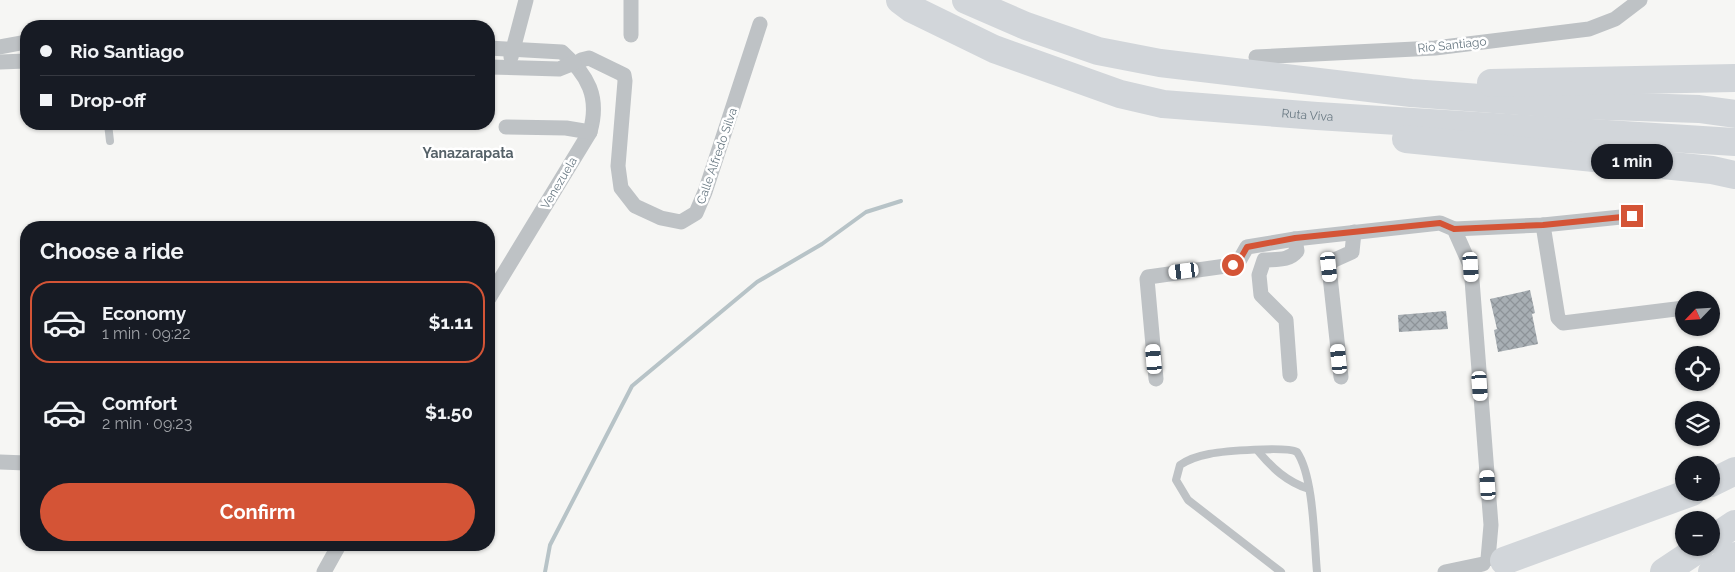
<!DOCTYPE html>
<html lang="en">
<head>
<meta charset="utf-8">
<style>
  body { margin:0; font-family:Raleway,sans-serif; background:#242831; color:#f1f3f6; height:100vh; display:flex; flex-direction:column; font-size:19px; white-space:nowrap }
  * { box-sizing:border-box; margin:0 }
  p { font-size:16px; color:#9ea1a6 }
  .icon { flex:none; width:28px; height:28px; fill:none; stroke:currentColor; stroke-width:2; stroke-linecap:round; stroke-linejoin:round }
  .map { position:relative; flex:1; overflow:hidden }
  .side { position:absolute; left:20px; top:221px; width:475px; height:330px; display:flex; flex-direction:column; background:#171b24; border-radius:20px; box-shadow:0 1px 4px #0004 }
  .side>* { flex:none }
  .top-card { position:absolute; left:20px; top:20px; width:475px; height:110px; border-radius:20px; box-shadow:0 1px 4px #0004; display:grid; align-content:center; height:110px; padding:0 20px; background:#171b24 }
  .needle { width:32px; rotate:245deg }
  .tools { position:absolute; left:1675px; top:291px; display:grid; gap:10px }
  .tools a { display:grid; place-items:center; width:45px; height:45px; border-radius:50%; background:#171b24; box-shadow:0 1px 4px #0004; font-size:25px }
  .end { position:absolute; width:22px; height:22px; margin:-11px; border:6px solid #d45436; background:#fff; box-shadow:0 0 0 2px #fff }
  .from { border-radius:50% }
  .bubble { position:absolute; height:35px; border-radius:18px; background:#171b24; box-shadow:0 1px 4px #0004; font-size:16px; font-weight:700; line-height:35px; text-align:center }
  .car { position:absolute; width:15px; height:30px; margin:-15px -8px; border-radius:6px; box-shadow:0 0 4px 1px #0007; background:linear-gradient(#fff 24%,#345 0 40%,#fff 0 76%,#345 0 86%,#fff 0) }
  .top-card b { display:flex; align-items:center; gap:18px; height:48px; font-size:19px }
  .top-card b+b { border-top:1px solid #363941 }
  .top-card i { width:12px; height:12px; background:#f1f3f6 }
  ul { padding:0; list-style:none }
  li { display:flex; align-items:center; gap:15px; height:82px; margin:0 10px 8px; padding:0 10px; border:2px solid transparent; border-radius:20px }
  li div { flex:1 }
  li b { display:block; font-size:19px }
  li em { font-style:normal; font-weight:700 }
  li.active { border-color:#d45436 }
  li>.icon { width:45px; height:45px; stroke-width:1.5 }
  h2 { padding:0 20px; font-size:22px; line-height:60px }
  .action { display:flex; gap:10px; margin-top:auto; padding:10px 20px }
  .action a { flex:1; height:58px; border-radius:30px; background:#d45436; color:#fff; font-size:20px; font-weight:700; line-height:58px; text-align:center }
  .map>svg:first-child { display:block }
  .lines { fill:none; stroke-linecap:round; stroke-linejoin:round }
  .stream { stroke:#b7c3c7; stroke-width:4 }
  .building { fill:url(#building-cross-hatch) }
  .lane { stroke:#bec2c5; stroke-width:8 }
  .street { stroke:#bec2c5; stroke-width:15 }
  .highway { stroke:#d2d6da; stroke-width:28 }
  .route { stroke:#d45436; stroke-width:6 }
  .labels { text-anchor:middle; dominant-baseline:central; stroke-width:5; stroke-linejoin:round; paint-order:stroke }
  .street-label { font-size:12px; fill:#687882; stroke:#fff }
  .neighbourhood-label { font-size:14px; font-weight:bold; fill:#556168; stroke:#fff }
</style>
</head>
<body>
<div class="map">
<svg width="1735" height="572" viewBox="0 0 1735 572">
  <defs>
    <pattern id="building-cross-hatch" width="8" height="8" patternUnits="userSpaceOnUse" patternTransform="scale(1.25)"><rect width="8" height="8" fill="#a8afb4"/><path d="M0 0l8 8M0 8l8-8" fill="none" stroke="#8d9398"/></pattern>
  </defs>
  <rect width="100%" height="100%" fill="#f6f6f4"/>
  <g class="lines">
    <polyline class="stream" points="545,572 550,545 632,386 757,282 822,244 866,212 901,201"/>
  </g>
  <g class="building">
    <polygon points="1530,290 1535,313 1532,314 1538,344 1498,352 1494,330 1497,329 1490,299"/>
    <polygon points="1446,311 1448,329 1399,332 1398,315"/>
  </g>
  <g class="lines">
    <g class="lane">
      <polyline points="108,124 110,141"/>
      <path d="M1258,451C1272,468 1287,482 1309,489"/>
      <path d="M1281,572L1188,500L1176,480L1180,465C1189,459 1198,456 1209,454C1224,451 1286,446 1297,452C1314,477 1314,541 1317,572"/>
    </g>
    <g class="street">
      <polyline points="631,0 631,35"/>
      <polyline points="0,47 26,42"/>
      <path d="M489,48L562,52C588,75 600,97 590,132L489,298"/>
      <polyline points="511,57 526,0"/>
      <polyline points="1256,57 1435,48 1589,29 1615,19 1640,0"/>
      <polyline points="0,62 26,61"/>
      <polyline points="577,66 581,60 589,58 624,75 625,81 618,166 621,188 635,206 661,218 681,222 696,213 705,192 760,24"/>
      <polyline points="489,67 559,69 574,63"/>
      <polyline points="506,127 566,128 590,132"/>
      <polyline points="1543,225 1558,318 1563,323 1684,308"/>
      <polyline points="1454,229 1543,225 1631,216"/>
      <path d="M1290,375L1286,320L1261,295L1259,275L1264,260C1277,259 1289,261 1297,251L1295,239"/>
      <polyline points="1341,377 1329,267 1332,261 1352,252 1354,232"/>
      <polyline points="1156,379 1147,279 1148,277 1233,265 1239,261 1247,247 1295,239 1440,223 1454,229 1471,267 1491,525 1488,559"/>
      <polyline points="0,462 26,463"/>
      <polyline points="324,572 339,545"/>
      <polyline points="1445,572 1483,564"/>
    </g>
    <g class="highway">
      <path id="s1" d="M900,0L912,9L994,49L1120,94L1163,104L1317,116L1735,142"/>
      <polyline points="966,0 1026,26 1098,51 1160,63 1411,93 1576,105 1699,109 1735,114"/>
      <polyline points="1491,83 1735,78"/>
      <polyline points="1406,139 1712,170 1735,175"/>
      <polyline points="1711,483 1735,471"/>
      <polyline points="1711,540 1735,524"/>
      <polyline points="1504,561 1692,492"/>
      <polyline points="1664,572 1700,548"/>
      <polyline points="1712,572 1735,556"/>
    </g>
  </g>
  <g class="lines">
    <polyline class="route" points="1233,265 1239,261 1247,247 1295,238 1440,223 1454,229 1543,225 1632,216"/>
  </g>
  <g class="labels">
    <g class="street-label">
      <text transform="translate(1452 45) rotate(-6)">Rio Santiago</text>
      <text stroke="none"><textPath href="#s1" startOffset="429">Ruta Viva</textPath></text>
      <text transform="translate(717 156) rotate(-71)">Calle Alfredo Silva</text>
      <text transform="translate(559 183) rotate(-59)">Venezuela</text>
    </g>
    <g class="neighbourhood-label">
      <text x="468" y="153">Yanazarapata</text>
    </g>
  </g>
</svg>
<div class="tools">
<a><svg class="needle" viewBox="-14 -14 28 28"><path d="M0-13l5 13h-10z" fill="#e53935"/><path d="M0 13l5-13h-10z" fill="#9ea1a6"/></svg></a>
<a><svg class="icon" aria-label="locate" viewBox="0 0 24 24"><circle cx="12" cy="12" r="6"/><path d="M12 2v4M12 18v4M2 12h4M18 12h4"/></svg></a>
<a><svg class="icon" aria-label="layers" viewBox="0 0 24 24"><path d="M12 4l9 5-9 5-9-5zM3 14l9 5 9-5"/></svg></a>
<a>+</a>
<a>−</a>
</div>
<i class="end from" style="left:1233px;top:265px"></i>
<i class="end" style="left:1632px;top:216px"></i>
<div class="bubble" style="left:1591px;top:144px;width:82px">1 min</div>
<i class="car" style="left:1329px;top:267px;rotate:174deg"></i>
<i class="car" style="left:1471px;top:267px;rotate:176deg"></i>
<i class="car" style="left:1184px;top:271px;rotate:263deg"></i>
<i class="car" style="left:1154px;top:359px;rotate:355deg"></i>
<i class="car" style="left:1339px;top:359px;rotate:354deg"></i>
<i class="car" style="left:1480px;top:386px;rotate:176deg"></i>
<i class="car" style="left:1488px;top:485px;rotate:356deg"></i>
<div class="top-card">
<b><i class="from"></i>Rio Santiago</b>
<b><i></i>Drop-off</b>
</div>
<section class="side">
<h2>Choose a ride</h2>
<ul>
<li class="active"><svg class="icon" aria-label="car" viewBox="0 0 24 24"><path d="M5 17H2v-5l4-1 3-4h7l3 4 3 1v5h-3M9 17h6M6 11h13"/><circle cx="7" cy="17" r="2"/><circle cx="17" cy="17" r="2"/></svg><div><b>Economy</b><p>1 min · 09:22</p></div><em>$1.11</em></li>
<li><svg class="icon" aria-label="car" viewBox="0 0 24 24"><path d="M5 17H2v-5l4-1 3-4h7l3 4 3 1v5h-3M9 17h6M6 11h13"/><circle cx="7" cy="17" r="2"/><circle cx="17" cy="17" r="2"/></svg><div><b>Comfort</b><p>2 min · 09:23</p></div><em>$1.50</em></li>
</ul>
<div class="action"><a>Confirm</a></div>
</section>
</div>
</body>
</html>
